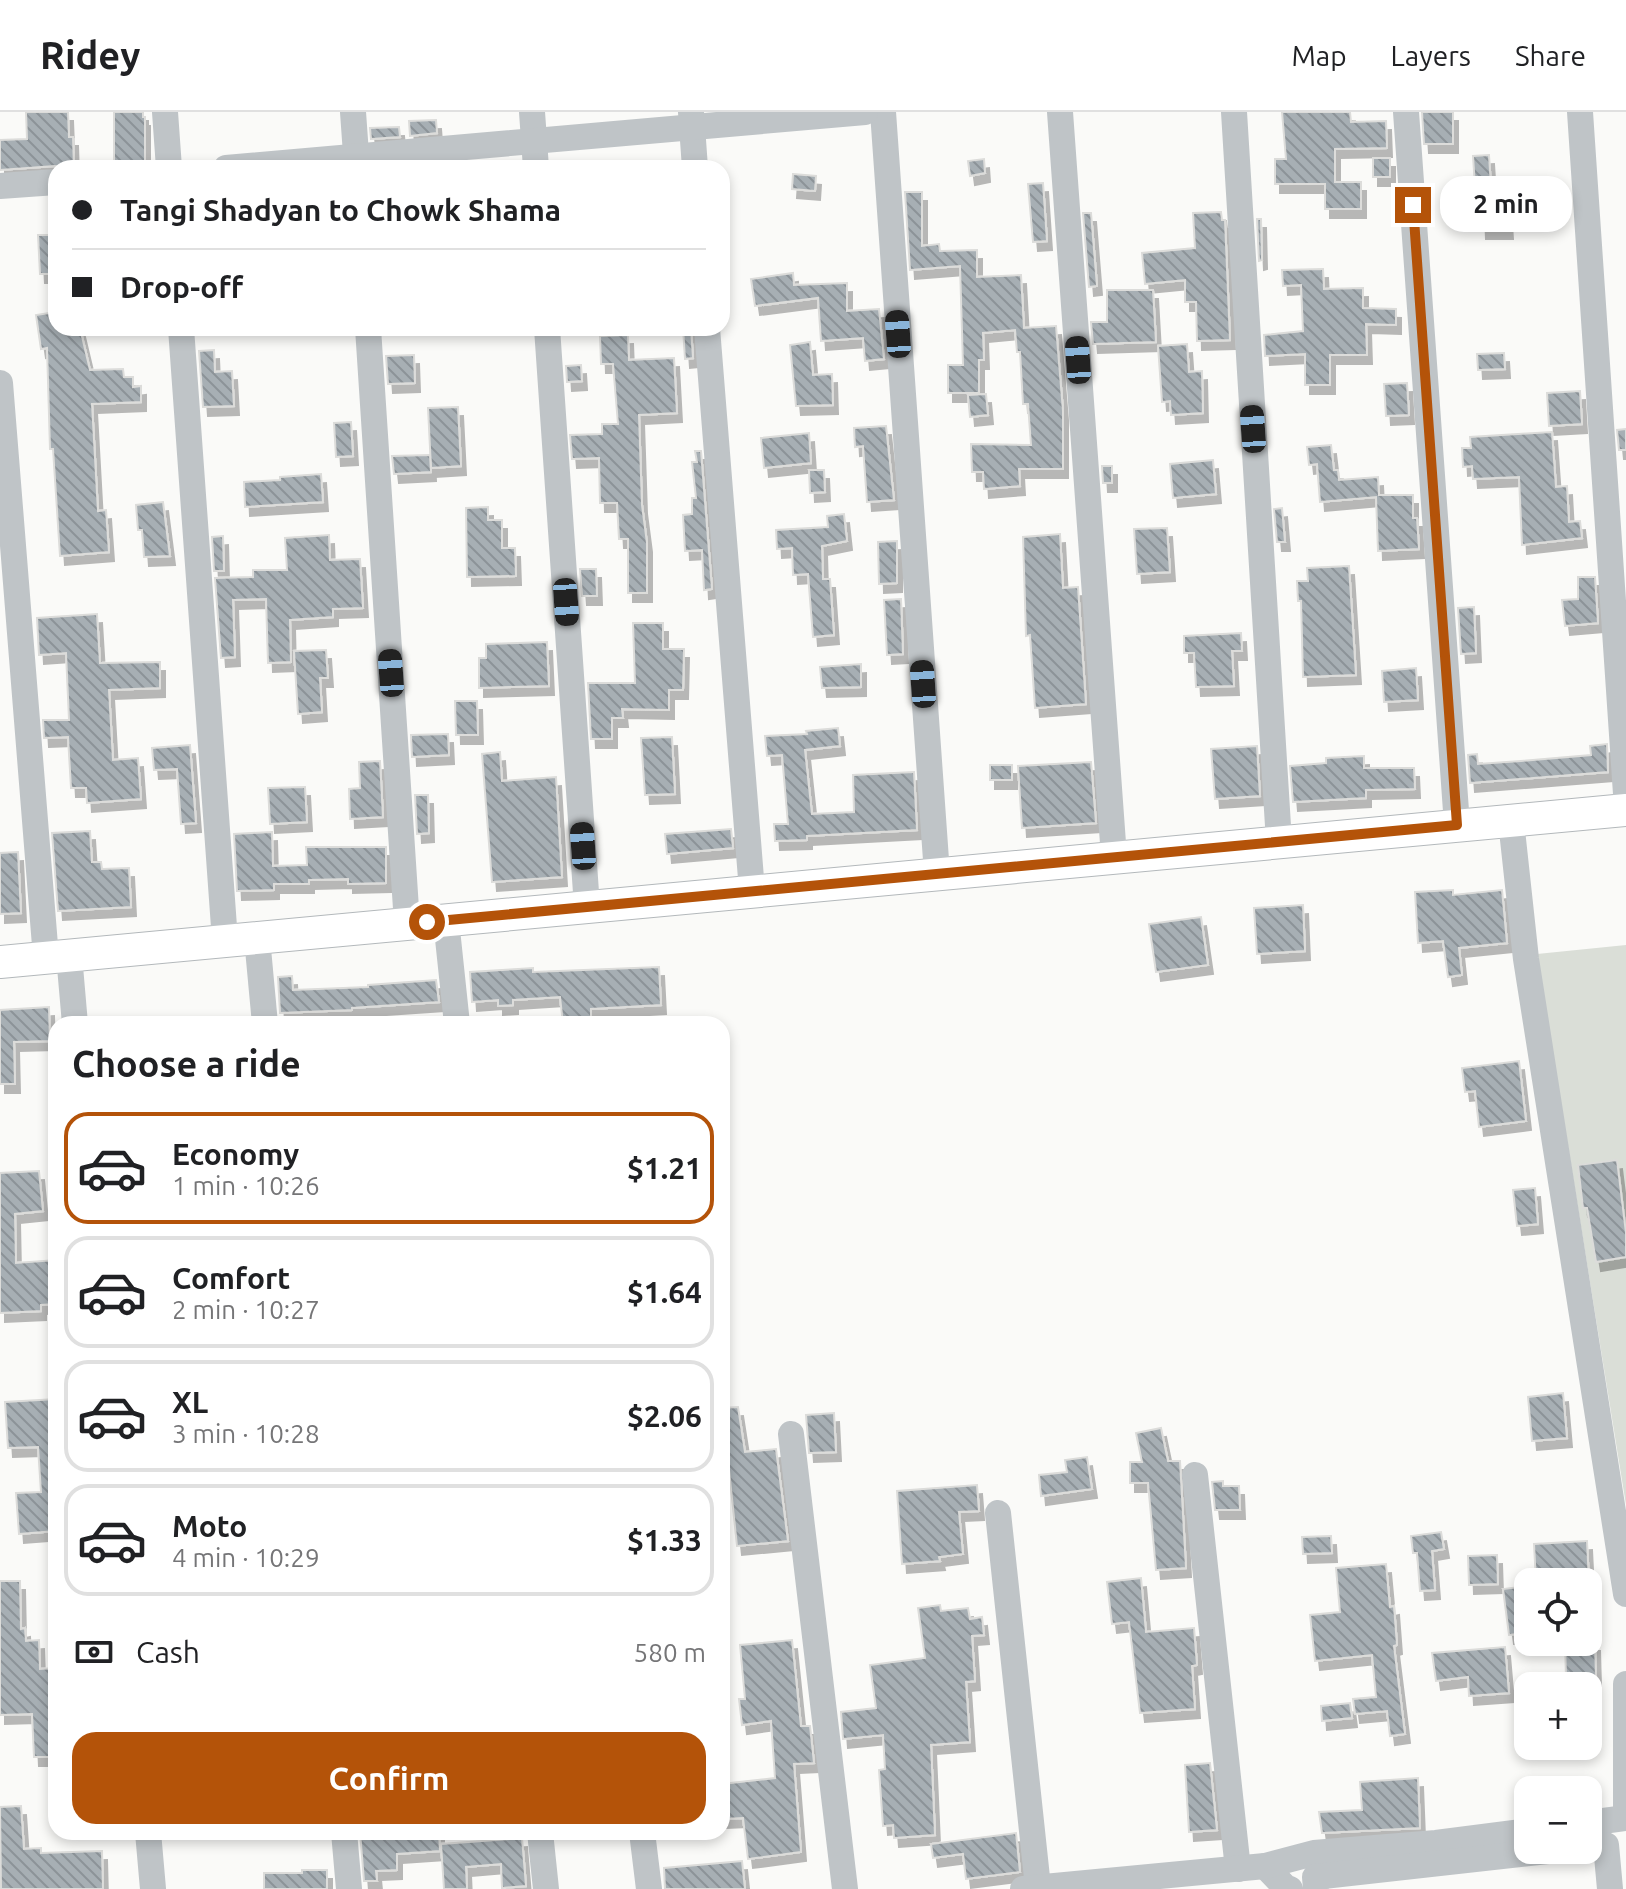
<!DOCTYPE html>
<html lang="en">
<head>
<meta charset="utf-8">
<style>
  body { margin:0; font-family:Ubuntu,sans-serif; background:#f2f2f2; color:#202124; height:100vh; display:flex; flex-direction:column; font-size:30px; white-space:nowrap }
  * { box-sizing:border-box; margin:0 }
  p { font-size:26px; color:#757577 }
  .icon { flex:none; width:44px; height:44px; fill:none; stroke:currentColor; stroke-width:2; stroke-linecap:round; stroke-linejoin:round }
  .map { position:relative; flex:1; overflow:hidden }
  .panel { position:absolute; left:48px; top:904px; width:682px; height:824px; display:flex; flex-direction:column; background:#fff; border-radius:24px; box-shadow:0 4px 12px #0003 }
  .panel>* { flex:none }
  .top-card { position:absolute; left:48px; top:48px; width:682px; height:176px; border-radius:24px; box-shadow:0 4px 12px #0003; display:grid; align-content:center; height:176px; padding:0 24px; background:#fff }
  .fabs { position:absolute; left:1514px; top:1456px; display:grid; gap:16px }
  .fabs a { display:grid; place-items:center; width:88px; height:88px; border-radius:16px; background:#fff; box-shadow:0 4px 12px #0003; font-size:40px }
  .end { position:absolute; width:36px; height:36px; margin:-18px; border:10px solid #b45309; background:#fff; box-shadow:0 0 0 4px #fff }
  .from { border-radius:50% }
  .bubble { position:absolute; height:56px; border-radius:24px; background:#fff; box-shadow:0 4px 12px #0003; font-size:26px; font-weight:600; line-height:56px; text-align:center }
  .car { position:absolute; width:24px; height:48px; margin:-24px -12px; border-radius:10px; box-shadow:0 0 6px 2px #0007; background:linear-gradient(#222 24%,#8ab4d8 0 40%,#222 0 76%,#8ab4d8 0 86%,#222 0) }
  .top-card b { display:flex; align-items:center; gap:28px; height:76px; font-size:30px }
  .top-card b+b { border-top:2px solid #e0e0e0 }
  .top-card i { width:20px; height:20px; background:#202124 }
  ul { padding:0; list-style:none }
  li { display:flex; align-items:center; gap:24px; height:112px; margin:0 16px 12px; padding:0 8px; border:4px solid #e0e0e0; border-radius:24px }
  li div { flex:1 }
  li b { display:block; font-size:30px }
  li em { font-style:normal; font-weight:600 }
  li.selected { border-color:#b45309 }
  li>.icon { width:72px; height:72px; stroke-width:1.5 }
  h2 { padding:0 24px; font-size:36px; line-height:96px }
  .pay { display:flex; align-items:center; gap:20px; height:88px; padding:0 24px; font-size:30px }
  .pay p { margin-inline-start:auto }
  .cta { display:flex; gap:16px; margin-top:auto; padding:16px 24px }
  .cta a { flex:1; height:92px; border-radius:24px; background:#b45309; color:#fff; font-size:32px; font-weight:600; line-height:92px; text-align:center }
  header { display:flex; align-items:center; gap:48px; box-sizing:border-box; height:112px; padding:0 40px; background:#fff; border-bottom:2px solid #e0e0e0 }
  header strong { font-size:38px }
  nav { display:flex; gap:44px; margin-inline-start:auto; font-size:28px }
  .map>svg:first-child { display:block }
  .green { fill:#daded7 }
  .building { fill:url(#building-back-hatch); stroke:#dcdcda; stroke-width:2; filter:url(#shadow) }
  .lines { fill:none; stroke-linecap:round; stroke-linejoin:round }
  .major-casing { stroke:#b3b8bb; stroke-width:34 }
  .minor { stroke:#bfc4c7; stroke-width:26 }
  .major { stroke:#fff; stroke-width:32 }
  .route { stroke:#b45309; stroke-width:10 }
</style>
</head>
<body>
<header>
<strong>Ridey</strong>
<nav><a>Map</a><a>Layers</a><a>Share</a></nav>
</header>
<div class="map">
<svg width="1626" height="1777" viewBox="0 0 1626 1777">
  <defs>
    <pattern id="building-back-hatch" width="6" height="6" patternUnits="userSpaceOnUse" patternTransform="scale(2)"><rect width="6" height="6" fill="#a7afb4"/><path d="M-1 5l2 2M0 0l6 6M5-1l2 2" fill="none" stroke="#8c9398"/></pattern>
    <filter id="shadow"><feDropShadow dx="5" dy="9" stdDeviation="0" flood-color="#0004"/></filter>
  </defs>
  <rect width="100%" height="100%" fill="#fafaf8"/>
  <polygon class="green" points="1626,833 1626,1393 1537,842"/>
  <g class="building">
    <polygon points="26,0 68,0 69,25 73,25 74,56 55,54 0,58 0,28 27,27"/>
    <polygon points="114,0 143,0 143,5 145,5 145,49 114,49"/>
    <polygon points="1282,0 1350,0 1351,10 1386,9 1387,36 1335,37 1335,70 1361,70 1361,97 1325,97 1325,72 1275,72 1275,47 1286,47"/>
    <polygon points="1422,0 1453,0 1453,32 1424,32"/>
    <polygon points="436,8 437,21 410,24 409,9"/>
    <polygon points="399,15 400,25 371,27 370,16"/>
    <polygon points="1489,43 1492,90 1476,90 1473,44"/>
    <rect x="1373" y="46" width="17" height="19"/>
    <polygon points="984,47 985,61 970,64 968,49"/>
    <polygon points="793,62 816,64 815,79 792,77"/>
    <polygon points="1043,71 1047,129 1033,130 1028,72"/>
    <polygon points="905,80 922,80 922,134 939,132 940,139 977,138 977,165 1021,163 1024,216 1056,214 1063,299 1063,357 1019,357 1020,374 984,377 983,360 972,360 971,332 1031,333 1028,292 1023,292 1020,240 1017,240 1015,218 983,221 984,248 979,248 979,281 948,281 948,253 963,253 960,154 910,158"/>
    <polygon points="1506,90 1508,118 1481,118 1480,91"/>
    <polygon points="1221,100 1222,108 1225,108 1230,228 1197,229 1196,190 1185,190 1185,168 1145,172 1142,141 1195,136 1193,101"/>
    <polygon points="1083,101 1091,101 1097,174 1089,175"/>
    <polygon points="1257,107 1261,107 1262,148 1259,149"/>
    <polygon points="38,123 56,123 56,162 40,162"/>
    <polygon points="1323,157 1324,177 1363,176 1363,196 1396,197 1396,213 1366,212 1367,243 1330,243 1330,273 1305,273 1305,242 1265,244 1264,223 1303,219 1301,173 1283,174 1282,158"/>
    <polygon points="793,161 794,173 847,171 847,199 879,197 884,247 865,249 863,226 821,229 818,186 755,194 751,167"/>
    <polygon points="1107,178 1153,178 1156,230 1093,232 1091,210 1107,210"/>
    <polygon points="56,200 56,216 80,216 90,258 123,257 124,265 133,265 133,275 141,274 141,290 92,292 98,399 106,398 109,440 60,444 53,337 50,337 47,236 41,237 36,203"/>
    <polygon points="683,216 691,216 693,246 685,247"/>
    <polygon points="628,223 629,248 674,246 677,301 639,303 642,393 647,431 647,481 628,481 628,427 619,427 617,391 600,391 599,346 572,347 570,323 602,322 602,312 618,312 613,252 601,252 600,224"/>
    <polygon points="810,230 813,263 832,262 833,293 796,294 790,233"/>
    <polygon points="1187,232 1189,260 1202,259 1203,301 1171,303 1170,289 1162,290 1158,234"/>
    <polygon points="214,238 215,260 232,259 234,294 203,295 199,239"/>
    <polygon points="1504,241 1505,257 1478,258 1477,242"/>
    <polygon points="414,243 415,271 388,272 386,244"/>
    <polygon points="581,253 582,269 567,270 566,254"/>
    <polygon points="1407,271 1409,303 1386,304 1384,272"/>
    <polygon points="1580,279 1582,312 1549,314 1547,281"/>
    <polygon points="986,282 988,303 970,305 968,283"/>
    <polygon points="458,295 461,354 431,356 428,296"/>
    <polygon points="351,310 353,344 336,345 334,311"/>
    <polygon points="886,314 894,388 867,390 863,334 855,335 854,316"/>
    <polygon points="1626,317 1626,338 1619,338 1617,318"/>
    <polygon points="1552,320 1556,375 1567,374 1569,410 1580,409 1582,426 1522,433 1519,365 1473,367 1472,354 1463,355 1462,336 1471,336 1470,325"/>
    <polygon points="809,321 811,351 764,356 761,326"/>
    <polygon points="1331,333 1334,358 1338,358 1339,368 1378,365 1379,383 1413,383 1413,406 1417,406 1419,437 1378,439 1376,385 1320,390 1317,352 1309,353 1307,335"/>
    <polygon points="695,339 701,339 712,477 704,478 702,438 685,439 683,403 692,402 692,386 696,386 692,350 697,350"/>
    <polygon points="430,343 431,360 394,362 392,344"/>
    <polygon points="1213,348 1216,382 1173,386 1170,352"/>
    <polygon points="1102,354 1112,354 1112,371 1103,371"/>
    <polygon points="809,358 824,358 825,380 810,381"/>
    <polygon points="321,362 323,390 245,395 244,370 280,368 280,365"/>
    <polygon points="163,390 170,444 144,445 142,418 138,418 136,393"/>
    <polygon points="488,395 488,408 502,408 502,436 515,436 516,464 467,465 466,396"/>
    <polygon points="1282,396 1285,430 1277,430 1274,397"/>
    <polygon points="844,402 847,429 822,434 823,467 830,467 834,523 813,525 808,462 793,463 792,436 777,437 776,418 828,415 827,404"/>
    <polygon points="1167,416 1170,460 1137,462 1134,417"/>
    <polygon points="1060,422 1063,476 1078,475 1086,592 1035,596 1030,523 1026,524 1023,425"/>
    <polygon points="329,423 330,448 360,447 363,496 333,497 333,505 290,508 291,550 268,551 266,487 233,488 235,545 221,546 215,466 253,465 253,458 287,458 285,426"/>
    <polygon points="223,424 224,459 214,459 212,425"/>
    <polygon points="897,429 897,471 879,472 878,430"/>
    <polygon points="1349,454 1356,563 1303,565 1301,489 1298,489 1297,469 1308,469 1307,456"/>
    <polygon points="580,457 596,457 597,484 582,484"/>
    <polygon points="1578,465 1595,465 1598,511 1565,514 1562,488 1578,487"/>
    <polygon points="901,487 903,542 887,543 884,488"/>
    <polygon points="1474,495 1476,541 1461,542 1458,496"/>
    <polygon points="97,502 100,551 160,550 160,576 109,578 113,648 138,646 141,687 87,691 86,676 71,676 68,625 44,626 43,608 69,608 66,541 39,543 37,506"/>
    <polygon points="633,511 663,511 663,537 684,537 683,578 669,578 669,598 622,597 623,606 612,606 612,627 591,627 588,571 635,571"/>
    <polygon points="1241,521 1242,539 1232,539 1234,574 1196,575 1194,541 1184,541 1184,524"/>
    <polygon points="547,530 549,574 479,576 479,546 486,546 486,532"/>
    <polygon points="326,538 328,566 320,566 322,600 298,602 294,539"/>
    <polygon points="861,552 861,575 822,576 820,555"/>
    <polygon points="1416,556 1418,588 1384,590 1382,559"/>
    <polygon points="455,589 477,589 478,623 456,623"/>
    <polygon points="838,616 840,634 805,638 812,702 854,700 853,663 914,660 917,718 807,724 807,728 775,729 774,712 788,712 782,643 767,644 765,624 807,622 806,619"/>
    <polygon points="448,622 449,643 412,645 411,623"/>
    <polygon points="672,625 675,682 645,683 641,626"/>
    <polygon points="1607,632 1608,660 1470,671 1468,643 1477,642 1478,652 1521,649 1591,643 1590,634"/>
    <polygon points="190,633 196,711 181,712 177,657 154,658 152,636"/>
    <polygon points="1257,634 1260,684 1215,687 1211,637"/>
    <polygon points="500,640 502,669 556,665 562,765 492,770 482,642"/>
    <polygon points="1364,644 1364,656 1414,656 1415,677 1366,678 1366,686 1293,690 1290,654 1326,651 1326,646"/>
    <polygon points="380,649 383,705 350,707 349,677 360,676 359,650"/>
    <polygon points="1091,650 1096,711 1022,716 1018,654"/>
    <rect x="990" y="653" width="22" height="15"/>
    <polygon points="305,675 307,710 270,712 268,676"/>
    <polygon points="415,683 428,683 429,721 417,722"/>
    <polygon points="731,717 733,736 667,742 665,722"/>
    <polygon points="90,719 92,750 101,750 102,757 129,756 131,795 58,799 52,721"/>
    <polygon points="272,720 273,754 307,753 306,735 386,735 386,771 348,772 348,767 309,768 309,772 274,772 274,778 237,779 234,722"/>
    <polygon points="18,740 21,801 0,802 0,741"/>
    <polygon points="1453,778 1453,783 1502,778 1507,831 1459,836 1462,863 1448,865 1443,829 1418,831 1415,780"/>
    <polygon points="1303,793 1305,839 1257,842 1254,796"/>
    <polygon points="1201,805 1208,853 1156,860 1149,812"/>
    <polygon points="659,855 661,893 591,897 591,912 563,912 560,885 513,888 513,893 498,894 498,888 472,890 470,860 533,856 533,860"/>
    <polygon points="292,864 293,878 368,875 368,873 436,868 439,890 352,896 352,898 280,901 278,865"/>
    <polygon points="49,895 50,929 14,930 15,972 0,972 0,898"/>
    <polygon points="1519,949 1526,1009 1479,1015 1475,979 1465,980 1462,956"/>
    <polygon points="1617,1048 1626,1121 1626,1145 1596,1150 1587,1096 1583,1096 1578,1053"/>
    <polygon points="39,1059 43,1099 15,1102 16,1151 56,1148 56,1192 41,1193 41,1199 0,1201 0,1061"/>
    <polygon points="1535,1076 1538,1112 1517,1114 1513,1078"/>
    <polygon points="1563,1281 1567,1326 1532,1329 1528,1285"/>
    <polygon points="56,1287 56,1419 19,1422 16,1381 41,1380 38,1335 8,1336 5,1290"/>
    <polygon points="738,1295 745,1340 776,1337 788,1429 737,1434 727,1339 722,1340 722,1296"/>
    <polygon points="834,1301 836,1340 809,1341 806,1303"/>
    <polygon points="1161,1316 1168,1349 1180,1349 1186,1456 1156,1458 1148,1371 1130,1371 1130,1350 1142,1350 1136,1321"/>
    <polygon points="1087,1345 1092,1377 1041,1384 1039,1363 1067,1360 1065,1348"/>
    <polygon points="1223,1369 1223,1374 1239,1374 1240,1398 1215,1398 1212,1370"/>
    <polygon points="977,1373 979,1399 959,1400 963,1442 939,1445 940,1449 902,1452 897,1379"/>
    <polygon points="1441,1420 1444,1437 1432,1439 1435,1478 1420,1479 1417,1441 1413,1441 1411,1424"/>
    <polygon points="1331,1424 1332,1441 1303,1442 1302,1425"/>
    <polygon points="1587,1429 1589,1470 1536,1470 1534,1432"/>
    <polygon points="1497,1443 1498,1472 1469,1473 1468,1444"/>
    <polygon points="1386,1452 1390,1495 1394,1494 1397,1533 1394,1534 1405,1622 1390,1624 1387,1599 1355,1602 1353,1587 1376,1585 1372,1543 1315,1549 1310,1503 1340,1500 1336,1456"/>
    <polygon points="1141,1466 1146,1520 1194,1516 1197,1553 1192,1554 1195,1597 1140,1601 1129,1510 1112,1512 1107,1470"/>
    <polygon points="0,1469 20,1469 21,1517 25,1516 26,1529 39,1528 40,1557 56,1556 56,1645 34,1645 32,1602 0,1603"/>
    <polygon points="1519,1475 1525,1521 1509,1523 1503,1477"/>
    <polygon points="940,1493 941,1499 968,1496 970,1507 982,1505 984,1523 972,1524 975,1569 966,1570 970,1630 931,1633 935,1723 894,1726 893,1713 883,1714 879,1658 885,1657 883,1623 843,1627 841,1600 876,1596 870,1553 925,1546 918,1496"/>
    <polygon points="792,1528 801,1614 810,1614 814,1651 794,1652 801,1740 748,1747 743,1706 722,1707 722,1672 775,1666 771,1609 742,1613 739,1587 745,1587 740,1533"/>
    <polygon points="1565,1530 1595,1530 1596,1565 1566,1566"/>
    <polygon points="1505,1535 1509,1581 1469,1584 1468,1565 1436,1569 1432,1541"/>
    <polygon points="1350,1591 1352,1606 1322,1609 1321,1594"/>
    <polygon points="1210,1651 1217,1718 1189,1720 1185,1653"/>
    <polygon points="1418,1666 1420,1716 1322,1721 1319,1700 1362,1698 1360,1670"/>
    <polygon points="21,1694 24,1737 41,1736 41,1741 102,1739 103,1777 1,1777 0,1695"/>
    <polygon points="360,1720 439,1720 440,1739 397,1742 397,1758 376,1759 377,1769 364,1769"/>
    <polygon points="1016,1721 1020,1760 966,1767 963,1742 933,1746 931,1732"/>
    <polygon points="522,1726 526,1774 502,1776 501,1752 466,1755 467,1777 444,1777 441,1732"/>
    <polygon points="742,1749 745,1777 665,1777 664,1756"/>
    <polygon points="302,1758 327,1758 327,1777 264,1777 264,1761 302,1761"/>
  </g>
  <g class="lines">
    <defs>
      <polyline id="major" points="0,850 1626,698"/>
    </defs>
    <use href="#major" class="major-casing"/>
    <g class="minor">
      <polyline points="165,0 169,56"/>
      <polyline points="353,0 357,56"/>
      <polyline points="532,0 536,56"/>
      <polyline points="691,0 695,56"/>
      <polyline points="883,0 937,762"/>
      <polyline points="1060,0 1114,745"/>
      <polyline points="1234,0 1279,730"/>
      <polyline points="1406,0 1457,713"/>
      <polyline points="1580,0 1626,682"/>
      <polyline points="226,56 865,0"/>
      <polyline points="0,74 56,70"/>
      <polyline points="181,216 225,829"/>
      <polyline points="368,216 407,812"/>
      <polyline points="547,216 587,795"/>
      <polyline points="707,216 752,779"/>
      <polyline points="0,271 46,846"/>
      <polyline points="1511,709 1526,847 1626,1482"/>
      <polyline points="446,808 457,912"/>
      <polyline points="257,826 265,912"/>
      <polyline points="69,843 75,912"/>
      <polyline points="791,1322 845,1777"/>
      <polyline points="1195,1363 1238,1757"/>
      <polyline points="998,1401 1038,1775"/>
      <polyline points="1588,1711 1626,1706 1626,1572"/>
      <polyline points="148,1720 153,1777"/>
      <polyline points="344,1720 349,1777"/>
      <polyline points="540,1720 546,1777"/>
      <polyline points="642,1720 649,1777"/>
      <polyline points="1606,1733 1610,1777"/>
      <polyline points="1265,1754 1285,1775 1290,1777"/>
      <polyline points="1023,1777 1265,1754 1314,1741 1436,1731 1528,1719"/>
      <polyline points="1316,1777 1315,1765 1557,1738"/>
    </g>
    <use href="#major" class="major"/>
  </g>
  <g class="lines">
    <polyline class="route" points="427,810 1457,713 1413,93"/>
  </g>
</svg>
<div class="fabs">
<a><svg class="icon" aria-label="locate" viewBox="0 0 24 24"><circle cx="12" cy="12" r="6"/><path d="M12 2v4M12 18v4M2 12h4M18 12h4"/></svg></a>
<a>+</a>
<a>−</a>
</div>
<i class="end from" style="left:427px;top:810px"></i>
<i class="end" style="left:1413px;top:93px"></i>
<div class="bubble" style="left:1440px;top:64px;width:132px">2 min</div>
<i class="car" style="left:898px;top:222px;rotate:356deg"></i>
<i class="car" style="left:1078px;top:248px;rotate:356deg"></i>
<i class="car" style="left:1253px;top:317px;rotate:356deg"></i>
<i class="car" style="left:566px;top:490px;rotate:176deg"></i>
<i class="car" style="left:391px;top:561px;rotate:356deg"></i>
<i class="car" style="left:923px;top:572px;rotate:356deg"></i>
<i class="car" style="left:583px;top:734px;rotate:356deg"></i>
<div class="top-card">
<b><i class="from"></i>Tangi Shadyan to Chowk Shama</b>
<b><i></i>Drop-off</b>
</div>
<section class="panel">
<h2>Choose a ride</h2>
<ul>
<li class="selected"><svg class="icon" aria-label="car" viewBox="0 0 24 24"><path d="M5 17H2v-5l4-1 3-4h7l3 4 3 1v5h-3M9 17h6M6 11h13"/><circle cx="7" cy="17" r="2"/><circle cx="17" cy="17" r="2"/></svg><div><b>Economy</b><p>1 min · 10:26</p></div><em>$1.21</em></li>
<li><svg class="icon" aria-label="car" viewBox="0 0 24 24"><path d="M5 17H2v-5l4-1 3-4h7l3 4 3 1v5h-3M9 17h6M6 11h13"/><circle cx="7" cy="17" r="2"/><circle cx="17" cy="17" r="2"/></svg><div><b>Comfort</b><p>2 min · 10:27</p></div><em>$1.64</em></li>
<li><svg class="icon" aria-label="car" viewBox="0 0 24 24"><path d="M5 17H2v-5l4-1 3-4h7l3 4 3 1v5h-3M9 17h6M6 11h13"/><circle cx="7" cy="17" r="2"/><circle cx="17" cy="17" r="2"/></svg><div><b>XL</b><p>3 min · 10:28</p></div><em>$2.06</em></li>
<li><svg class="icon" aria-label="car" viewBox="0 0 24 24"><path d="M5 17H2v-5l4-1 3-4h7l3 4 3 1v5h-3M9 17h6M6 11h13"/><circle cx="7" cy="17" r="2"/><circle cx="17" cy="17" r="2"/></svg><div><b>Moto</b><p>4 min · 10:29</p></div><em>$1.33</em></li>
</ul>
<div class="pay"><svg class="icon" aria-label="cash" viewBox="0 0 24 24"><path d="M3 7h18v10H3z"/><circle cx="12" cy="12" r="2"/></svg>Cash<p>580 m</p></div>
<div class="cta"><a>Confirm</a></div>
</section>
</div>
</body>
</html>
